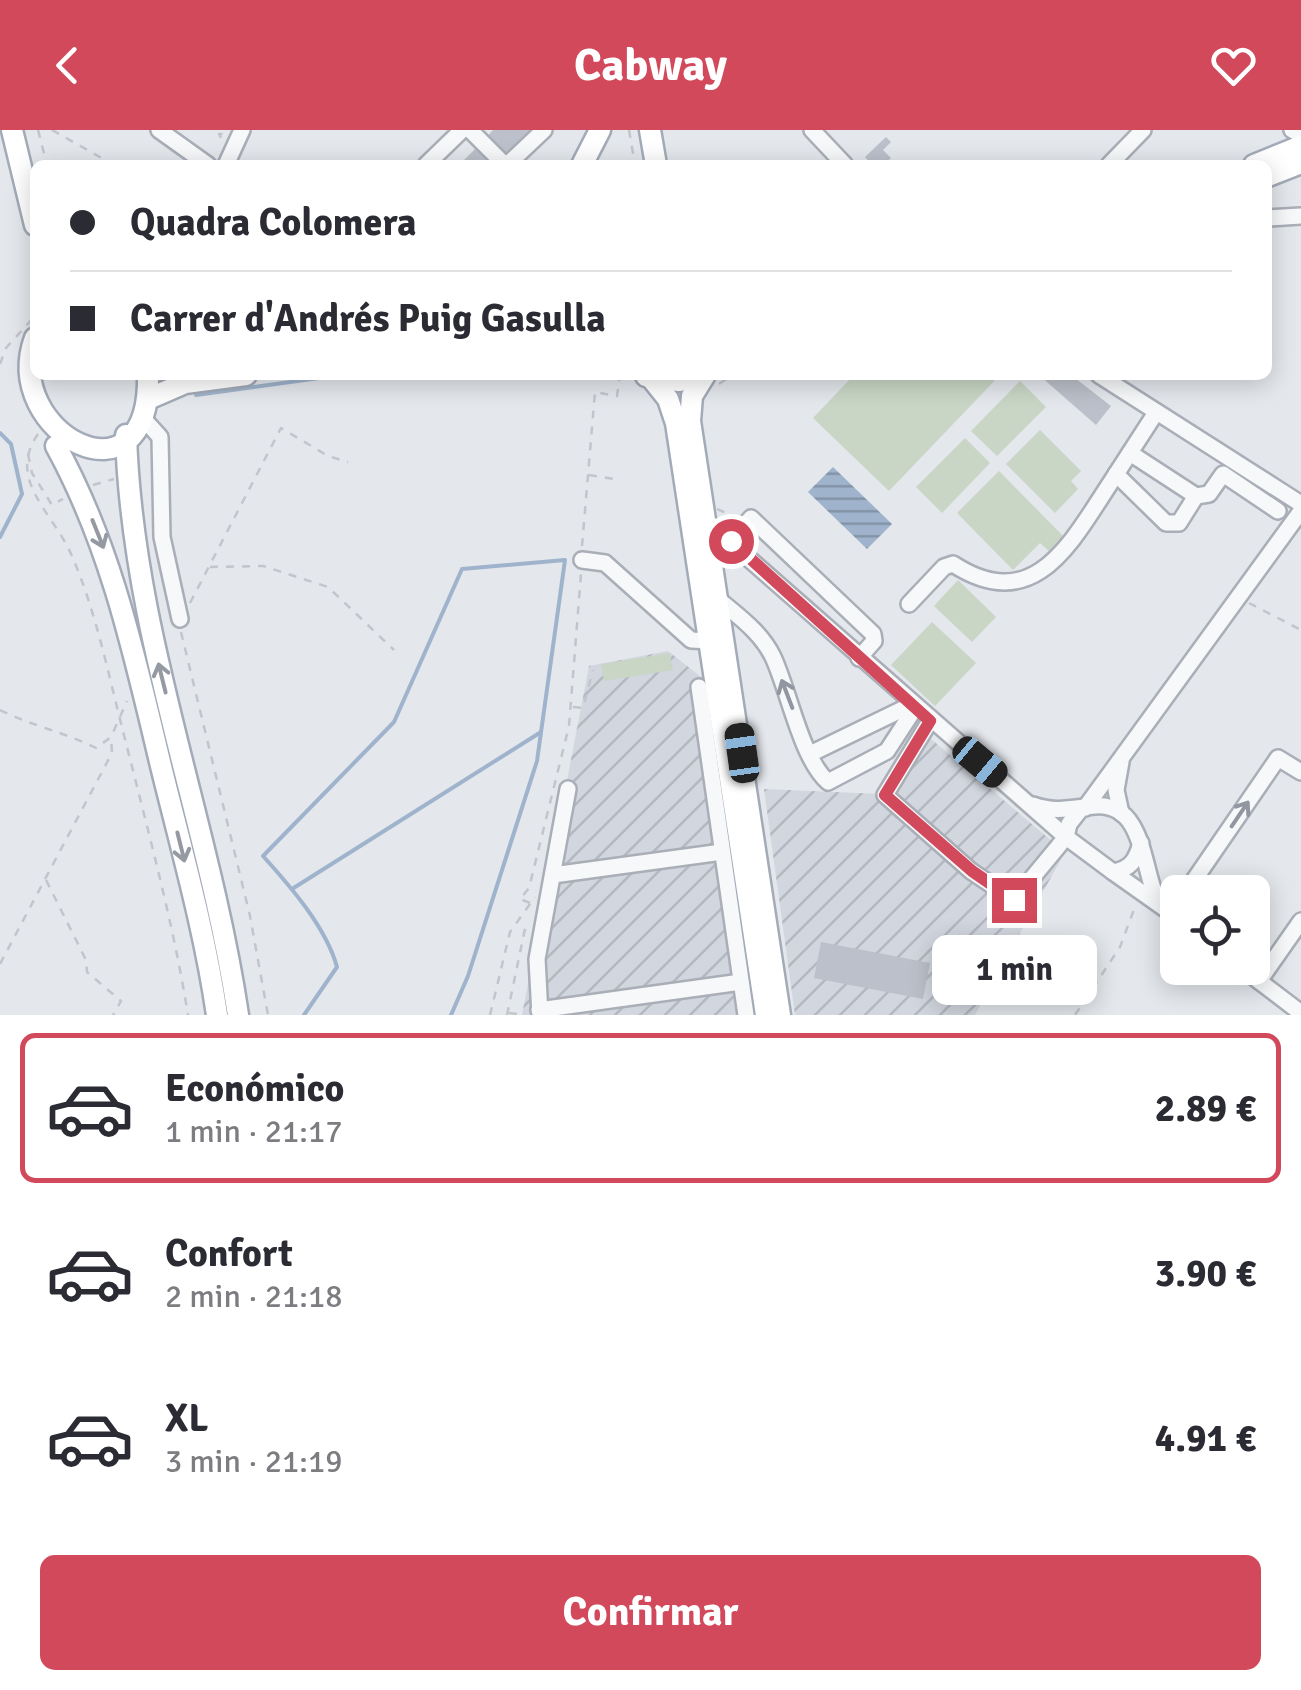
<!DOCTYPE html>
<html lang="es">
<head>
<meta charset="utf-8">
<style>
  body { margin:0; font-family:Signika,sans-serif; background:#f2f2f3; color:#2b2b33; height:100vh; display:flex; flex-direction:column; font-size:38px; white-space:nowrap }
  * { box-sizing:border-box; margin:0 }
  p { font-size:32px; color:#7c7c81 }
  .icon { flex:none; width:55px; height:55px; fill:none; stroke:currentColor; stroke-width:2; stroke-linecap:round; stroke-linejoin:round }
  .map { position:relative; height:885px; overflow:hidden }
  .panel { display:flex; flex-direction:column; background:#fff; flex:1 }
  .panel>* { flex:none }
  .banner { position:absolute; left:30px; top:30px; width:1242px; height:220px; border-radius:15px; box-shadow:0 5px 25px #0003; display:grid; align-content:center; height:220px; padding:0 40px; background:#fff }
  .tools { position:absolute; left:1160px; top:745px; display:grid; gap:20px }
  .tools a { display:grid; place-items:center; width:110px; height:110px; border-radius:15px; background:#fff; box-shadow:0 5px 25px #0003; font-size:50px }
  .end { position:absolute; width:45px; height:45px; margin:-22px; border:12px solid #d1495b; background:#fff; box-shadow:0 0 0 5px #fff }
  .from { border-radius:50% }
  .bubble { position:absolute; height:70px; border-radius:15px; background:#fff; box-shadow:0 5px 25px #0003; font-size:32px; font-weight:700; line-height:70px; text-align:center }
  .car { position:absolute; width:30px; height:60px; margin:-30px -15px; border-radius:12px; box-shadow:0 0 8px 2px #0007; background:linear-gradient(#222 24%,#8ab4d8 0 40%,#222 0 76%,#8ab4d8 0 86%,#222 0) }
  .banner b { display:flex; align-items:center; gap:35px; height:95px; font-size:38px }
  .banner b+b { border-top:2px solid #e1e1e2 }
  .banner i { width:25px; height:25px; background:#2b2b33 }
  ul { padding:18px 0 0; list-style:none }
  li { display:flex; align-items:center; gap:30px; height:150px; margin:0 20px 15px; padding:0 20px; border:5px solid transparent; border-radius:15px }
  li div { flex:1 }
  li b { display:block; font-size:38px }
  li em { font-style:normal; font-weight:700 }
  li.on { border-color:#d1495b }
  li>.icon { width:90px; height:90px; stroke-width:1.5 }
  .action { display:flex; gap:20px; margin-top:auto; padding:20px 40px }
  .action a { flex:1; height:115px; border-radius:15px; background:#d1495b; color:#fff; font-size:40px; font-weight:700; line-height:115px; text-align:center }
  header { display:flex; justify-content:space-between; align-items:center; height:130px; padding:0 40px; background:#d1495b; color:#fff; font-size:45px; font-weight:700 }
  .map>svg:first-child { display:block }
  .industrial { fill:url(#industrial-furrows) }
  .garden { fill:#c9d6c5 }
  .water { fill:url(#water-rules) }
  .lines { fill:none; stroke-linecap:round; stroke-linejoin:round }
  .stream { stroke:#9fb4cc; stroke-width:4 }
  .building { fill:#bbc0ca }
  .minor-casing { stroke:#a9aeb7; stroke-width:20 }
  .major-casing { stroke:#a3abb8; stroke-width:25 }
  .path { stroke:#c2c5cb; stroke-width:2.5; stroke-dasharray:8 8; stroke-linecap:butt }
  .minor { stroke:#f7f8fa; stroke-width:15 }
  .major { stroke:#fff; stroke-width:20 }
  .oneway { stroke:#959aa2 }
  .oneway2 { stroke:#9196a0 }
  .route { stroke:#d1495b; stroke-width:12 }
</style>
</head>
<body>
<header><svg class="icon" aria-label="back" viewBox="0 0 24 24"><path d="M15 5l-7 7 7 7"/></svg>Cabway<svg class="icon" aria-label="heart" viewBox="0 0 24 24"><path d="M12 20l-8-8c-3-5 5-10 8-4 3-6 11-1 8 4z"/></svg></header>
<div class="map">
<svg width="1301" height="885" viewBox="0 0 1301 885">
  <defs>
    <pattern id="industrial-furrows" width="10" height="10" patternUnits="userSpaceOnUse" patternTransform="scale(2.5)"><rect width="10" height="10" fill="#d2d6de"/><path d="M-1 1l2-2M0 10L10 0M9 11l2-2" fill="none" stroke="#b4b8c0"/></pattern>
    <pattern id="water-rules" width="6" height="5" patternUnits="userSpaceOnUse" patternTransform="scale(2.5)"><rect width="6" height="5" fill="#9fb4cc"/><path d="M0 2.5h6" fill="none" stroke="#8293a7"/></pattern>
  </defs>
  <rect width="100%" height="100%" fill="#e4e7ec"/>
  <g class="industrial">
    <polygon points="668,521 705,550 753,885 522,885 589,536"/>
    <polygon points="924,603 1065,722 975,885 795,885 764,659 881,664"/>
  </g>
  <g class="garden">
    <polygon points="854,245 1000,245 889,361 813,288"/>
    <polygon points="1020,251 1046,277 997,326 971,301"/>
    <polygon points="1040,300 1081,341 1071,351 1078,359 1055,383 1006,334"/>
    <polygon points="965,308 990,333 942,383 916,357"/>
    <polygon points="999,341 1067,410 1052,424 1040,413 1013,440 957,383"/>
    <polygon points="958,450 996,487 972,512 934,476"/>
    <polygon points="932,492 976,533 935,576 891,535"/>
    <polygon points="670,523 673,540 604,551 601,534"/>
  </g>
  <polygon class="water" points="833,337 892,394 867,419 808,362"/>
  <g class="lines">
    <g class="stream">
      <polyline points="196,265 341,245"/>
      <polyline points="0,303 11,314 22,364 0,407"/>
      <polyline points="292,759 541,602"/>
      <path d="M304,885L337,837C326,797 290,756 263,726L394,592L462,439L565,430L537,631L468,846L451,885"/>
    </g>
  </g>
  <g class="building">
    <polygon points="493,0 532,0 505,27 486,8"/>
    <polygon points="886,7 891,12 883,20 891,28 883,35 872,35 865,27"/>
    <polygon points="479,15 499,35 459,35"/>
    <polygon points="1039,245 1071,245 1111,276 1096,295"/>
    <polygon points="821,812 930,833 923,869 814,848"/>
  </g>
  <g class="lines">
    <defs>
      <g id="minor">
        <polyline points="159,0 208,35"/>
        <polyline points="470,0 505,35"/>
        <polyline points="812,0 845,35"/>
        <polyline points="1292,0 1301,5"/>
        <polyline points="226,35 242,0"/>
        <polyline points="426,35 462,0"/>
        <polyline points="507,35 544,0"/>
        <polyline points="1109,35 1143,0"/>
        <polyline points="1268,88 1301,86"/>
        <polyline points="1099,245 1301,374"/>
        <polyline points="141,286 160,307 162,407 180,489"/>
        <polyline points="1116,344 1166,393 1179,393 1196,366 1130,323"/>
        <polyline points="1196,366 1209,364 1223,344 1278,381"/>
        <polyline points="706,391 1066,707 1014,770 971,741 885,665 930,591"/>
        <polyline points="731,411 751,388 873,504 874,511 859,528"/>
        <polyline points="582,430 605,433 691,510 711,511"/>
        <path d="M718,469C739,487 761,502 773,527C789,561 801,628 828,652L887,621L915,578"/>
        <path d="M909,474L944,437L953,434C1027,482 1064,425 1100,369C1118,341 1137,312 1155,284"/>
        <polyline points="699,557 746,885"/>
        <polyline points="810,624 911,575"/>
        <path d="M1033,675C1055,683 1072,678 1095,676C1146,672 1142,743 1159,774"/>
        <polyline points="1085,678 1301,381"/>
        <path d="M1080,680L1069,694L1066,707L1113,742C1131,739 1136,730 1141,713"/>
        <polyline points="1121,683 1116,660 1121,632"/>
        <polyline points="1113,742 1178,788"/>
        <polyline points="553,745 722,722"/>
        <polyline points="1186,762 1278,628 1301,642"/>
        <polyline points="1242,838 1301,883"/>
        <polyline points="1259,851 1301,791"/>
        <polyline points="539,880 741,852"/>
        <polyline points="540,885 537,829 568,659"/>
      </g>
      <g id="major">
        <polyline points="12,0 35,95"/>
        <polyline points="650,0 656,35"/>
        <polyline points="582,35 600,0"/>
        <polyline points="1254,35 1301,16"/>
        <polyline points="1268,46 1301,33"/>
        <path d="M35,208C0,303 151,383 148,245"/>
        <polyline points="705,245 692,266 690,291 780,885"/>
        <polyline points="646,246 679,251 702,245"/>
        <polyline points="652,249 668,269 676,293 766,885"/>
        <polyline points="148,269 185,253 246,245"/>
        <path d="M126,305C132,504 209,690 238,885"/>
        <path d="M56,316C112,418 135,528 162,640C182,721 205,802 217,885"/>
      </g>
    </defs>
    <use href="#minor" class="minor-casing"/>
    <use href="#major" class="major-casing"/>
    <g class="path">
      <polyline points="38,0 47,35"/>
      <polyline points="52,0 114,35"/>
      <polyline points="629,0 635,35"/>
      <polyline points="221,8 219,4 225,4"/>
      <polyline points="0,234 6,218 35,186"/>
      <polyline points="719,254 732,245"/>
      <path d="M38,304C6,350 53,382 72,426C97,484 109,548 125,609C148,701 173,792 188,885"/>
      <polyline points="28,324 32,343 52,375 63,369"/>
      <polyline points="589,345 620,350"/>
      <polyline points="93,355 114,349"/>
      <polyline points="717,379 733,386"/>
      <polyline points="582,416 595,262 617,266 620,245"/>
      <polyline points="210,437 263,436 328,457 394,520"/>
      <polyline points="190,473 281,298 328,326 348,332"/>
      <polyline points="1249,473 1301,500"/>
      <polyline points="181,502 250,786 268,885"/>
      <polyline points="573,577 583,578 593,540"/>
      <path d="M0,580C32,596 64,602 96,618L111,607L127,571"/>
      <polyline points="46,750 86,830 87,842 121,871 113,885"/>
      <polyline points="530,773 520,769 529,758 569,596 581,444"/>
      <polyline points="0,834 112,623 111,607"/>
      <polyline points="509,883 525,885"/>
      <polyline points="490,885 510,802 535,767"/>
      <polyline points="507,885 526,794"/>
      <polyline points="1075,885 1120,817 1136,774"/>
    </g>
    <use href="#minor" class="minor"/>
    <use href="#major" class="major"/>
  </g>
  <defs><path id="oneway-shaft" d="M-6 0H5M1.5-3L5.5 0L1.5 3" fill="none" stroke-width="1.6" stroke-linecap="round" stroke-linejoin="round" transform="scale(2.5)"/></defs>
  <g class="oneway">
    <use href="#oneway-shaft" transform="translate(98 404) rotate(68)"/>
    <use href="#oneway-shaft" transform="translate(162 548) rotate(-104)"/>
    <use href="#oneway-shaft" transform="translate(181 717) rotate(76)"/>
  </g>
  <g class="oneway2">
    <use href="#oneway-shaft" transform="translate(787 564) rotate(-111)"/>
    <use href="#oneway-shaft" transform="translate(1240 684) rotate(-56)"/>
  </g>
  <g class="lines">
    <polyline class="route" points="731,411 930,591 885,665 972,741 1014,770"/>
  </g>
</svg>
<div class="tools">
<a><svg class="icon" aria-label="locate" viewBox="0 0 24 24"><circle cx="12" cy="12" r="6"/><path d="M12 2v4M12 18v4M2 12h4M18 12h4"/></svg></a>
</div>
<i class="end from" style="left:731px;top:411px"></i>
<i class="end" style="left:1014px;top:770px"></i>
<div class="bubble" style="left:932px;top:805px;width:165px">1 min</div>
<i class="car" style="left:742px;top:623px;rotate:352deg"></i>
<i class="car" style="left:980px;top:632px;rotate:130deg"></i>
<div class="banner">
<b><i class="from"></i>Quadra Colomera</b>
<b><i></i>Carrer d'Andrés Puig Gasulla</b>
</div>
</div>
<section class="panel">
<ul>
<li class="on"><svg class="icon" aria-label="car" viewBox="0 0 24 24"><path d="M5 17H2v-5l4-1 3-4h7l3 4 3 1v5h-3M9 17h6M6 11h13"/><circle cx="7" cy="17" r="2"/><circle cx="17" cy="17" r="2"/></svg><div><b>Económico</b><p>1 min · 21:17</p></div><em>2.89 €</em></li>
<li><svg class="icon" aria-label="car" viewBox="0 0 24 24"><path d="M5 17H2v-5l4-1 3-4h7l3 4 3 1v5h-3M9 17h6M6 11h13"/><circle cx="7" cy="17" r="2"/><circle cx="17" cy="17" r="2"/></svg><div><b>Confort</b><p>2 min · 21:18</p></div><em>3.90 €</em></li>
<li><svg class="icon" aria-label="car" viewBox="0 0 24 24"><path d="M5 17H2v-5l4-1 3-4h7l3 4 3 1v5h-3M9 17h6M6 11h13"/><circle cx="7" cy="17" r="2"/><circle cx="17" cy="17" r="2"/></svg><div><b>XL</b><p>3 min · 21:19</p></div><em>4.91 €</em></li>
</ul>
<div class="action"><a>Confirmar</a></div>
</section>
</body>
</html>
